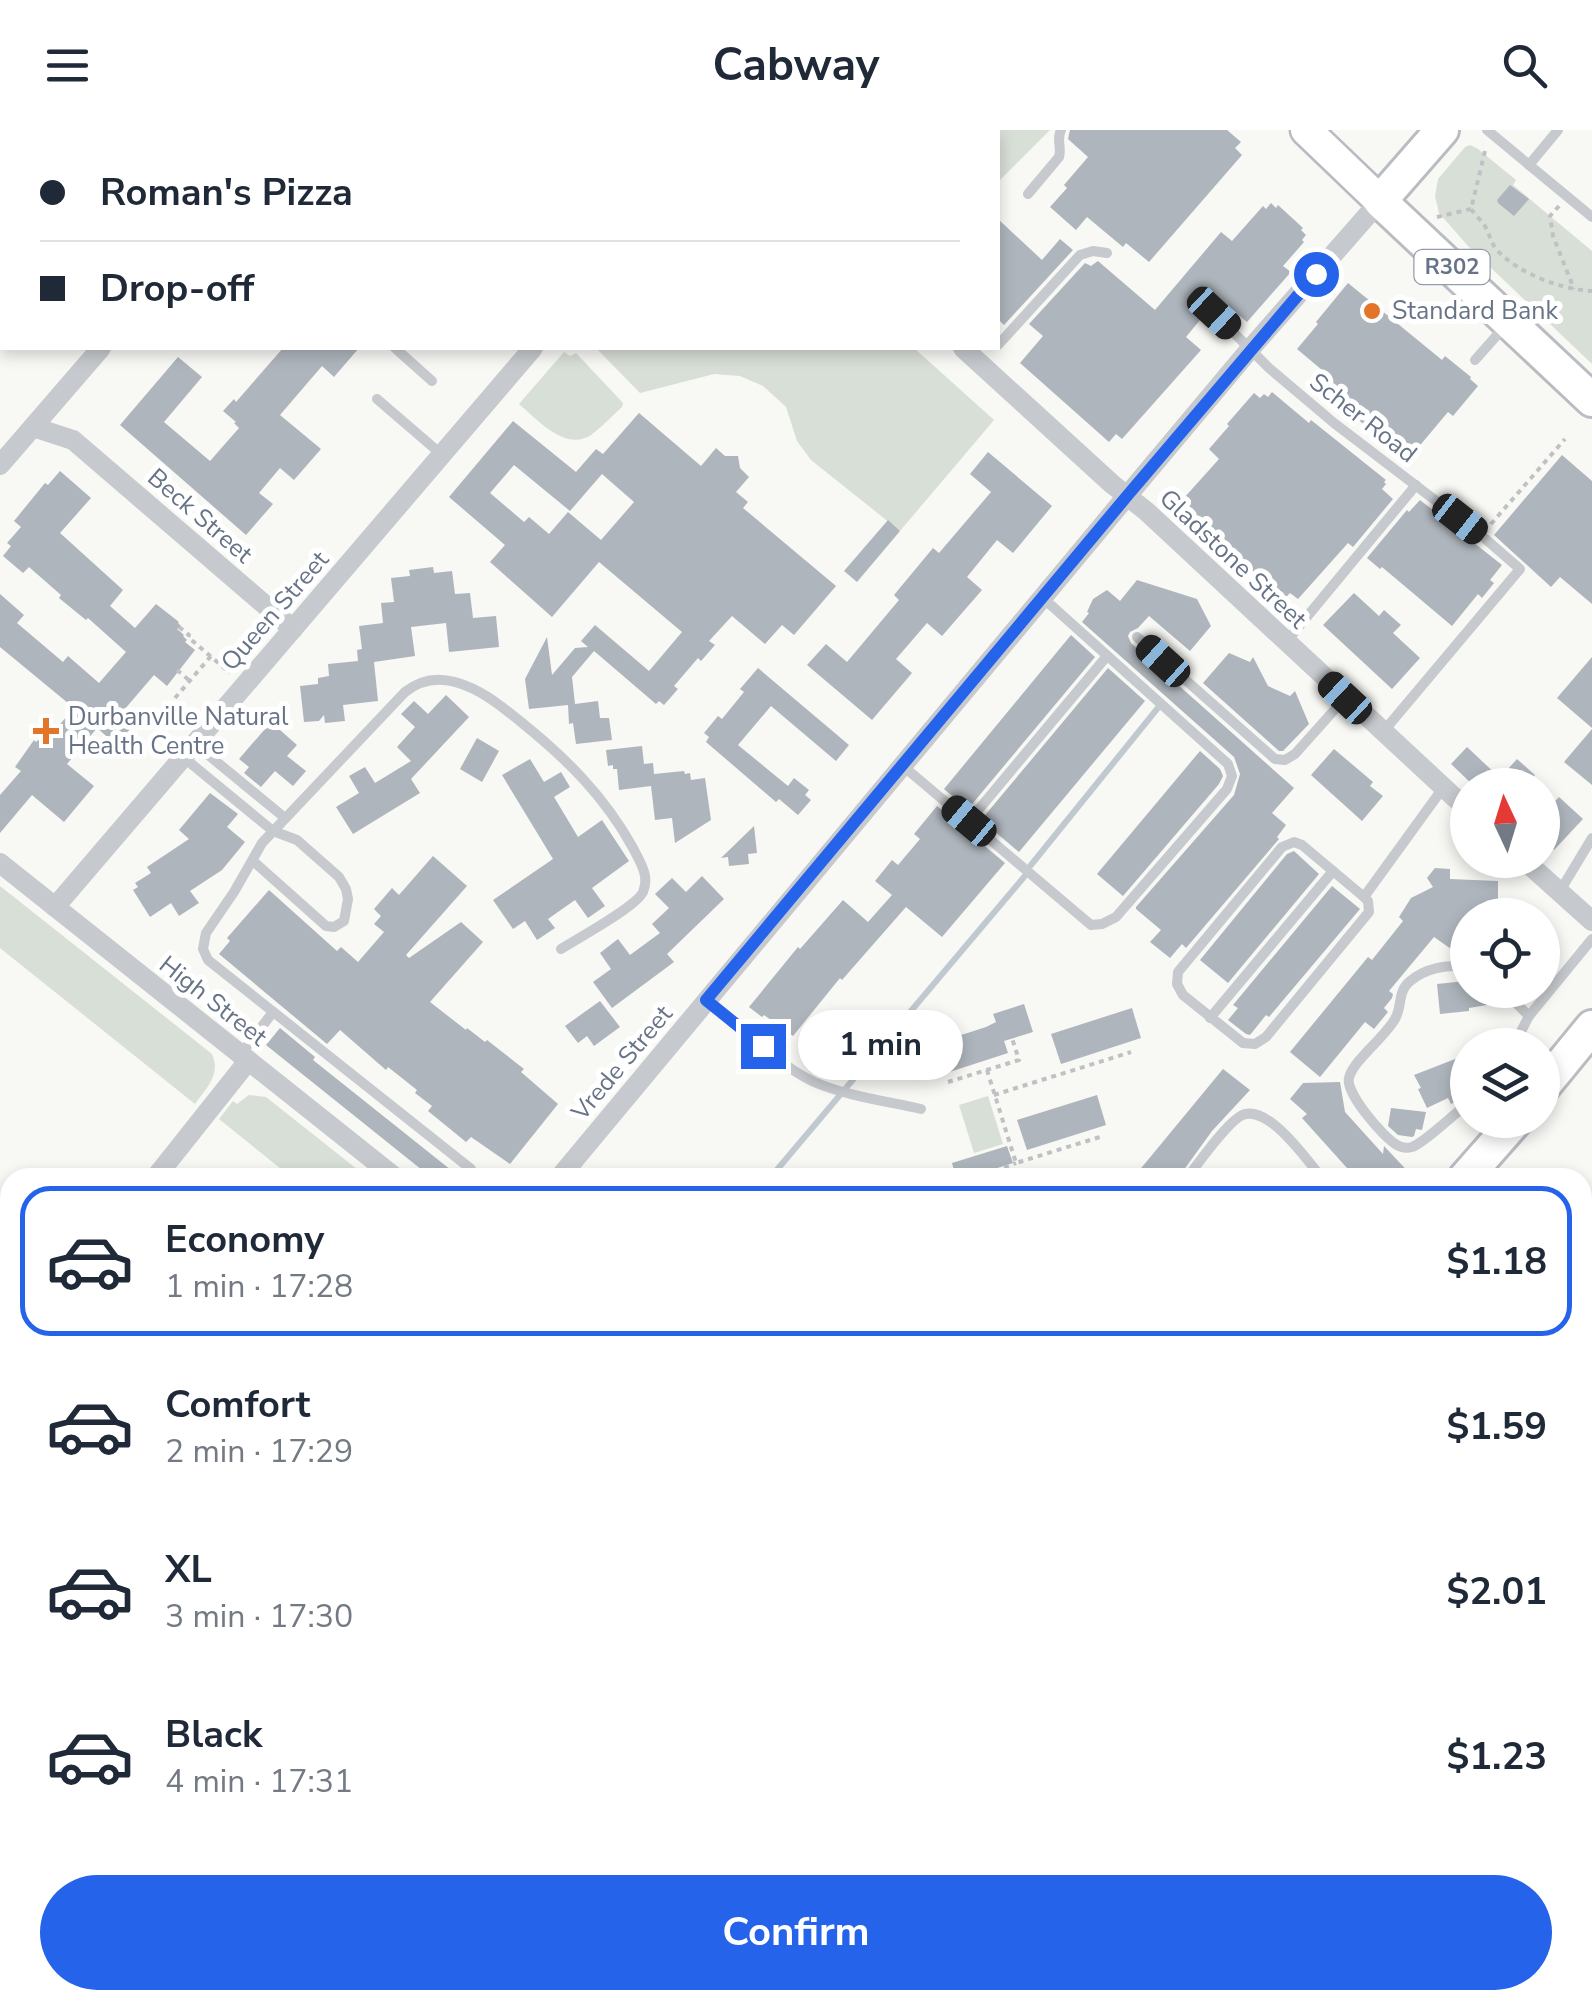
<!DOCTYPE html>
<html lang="en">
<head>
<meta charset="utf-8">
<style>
  body { margin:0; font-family:"Nunito Sans",sans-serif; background:#f6f6f7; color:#1f2937; height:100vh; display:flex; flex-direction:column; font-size:38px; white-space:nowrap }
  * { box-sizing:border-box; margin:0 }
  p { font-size:32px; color:#747a83 }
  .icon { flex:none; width:55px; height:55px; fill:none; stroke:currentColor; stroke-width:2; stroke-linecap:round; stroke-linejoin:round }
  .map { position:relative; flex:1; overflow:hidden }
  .side { position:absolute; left:0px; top:1038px; width:1592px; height:842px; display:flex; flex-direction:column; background:#fff; border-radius:30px 30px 0 0; box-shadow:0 5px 15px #0003 }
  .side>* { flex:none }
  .hud { position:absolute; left:0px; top:0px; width:1000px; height:220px; box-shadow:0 5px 15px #0003; display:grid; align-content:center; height:220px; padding:0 40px; background:#fff }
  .needle { width:65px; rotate:356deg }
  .controls { position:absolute; left:1450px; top:638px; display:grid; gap:20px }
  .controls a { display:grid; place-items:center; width:110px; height:110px; border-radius:50%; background:#fff; box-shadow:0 5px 15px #0003; font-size:50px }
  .end { position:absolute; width:45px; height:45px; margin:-22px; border:12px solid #2563eb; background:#fff; box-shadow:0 0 0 5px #fff }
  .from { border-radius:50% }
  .bubble { position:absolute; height:70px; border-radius:35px; background:#fff; box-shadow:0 5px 15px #0003; font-size:32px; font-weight:700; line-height:70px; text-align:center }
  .car { position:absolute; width:30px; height:60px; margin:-30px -15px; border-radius:12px; box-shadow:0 0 8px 2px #0007; background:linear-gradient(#222 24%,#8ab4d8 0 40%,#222 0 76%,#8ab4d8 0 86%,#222 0) }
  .hud b { display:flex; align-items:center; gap:35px; height:95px; font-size:38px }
  .hud b+b { border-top:2px solid #e0e1e3 }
  .hud i { width:25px; height:25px; background:#1f2937 }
  ul { padding:18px 0 0; list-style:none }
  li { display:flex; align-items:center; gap:30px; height:150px; margin:0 20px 15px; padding:0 20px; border:5px solid transparent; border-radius:30px }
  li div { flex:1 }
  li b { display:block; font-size:38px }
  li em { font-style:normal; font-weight:700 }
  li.selected { border-color:#2563eb }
  li>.icon { width:90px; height:90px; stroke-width:1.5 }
  .action { display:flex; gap:20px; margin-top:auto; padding:20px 40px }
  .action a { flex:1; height:115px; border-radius:60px; background:#2563eb; color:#fff; font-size:40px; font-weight:700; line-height:115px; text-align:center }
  header { display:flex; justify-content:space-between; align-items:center; height:130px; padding:0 40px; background:#fff; font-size:45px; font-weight:700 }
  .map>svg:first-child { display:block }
  .green { fill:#d8dfd6 }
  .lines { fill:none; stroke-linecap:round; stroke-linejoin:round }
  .stream { stroke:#c1c9d0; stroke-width:6 }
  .building { fill:#aeb5bc; fill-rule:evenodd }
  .secondary-casing { stroke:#b8bcc2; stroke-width:35 }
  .primary-casing { stroke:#b9bcc1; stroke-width:38 }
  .path { stroke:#c0c1c4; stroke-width:4; stroke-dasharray:5 5; stroke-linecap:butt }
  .service { stroke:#c6c9cd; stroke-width:10 }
  .minor { stroke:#c6c9cd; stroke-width:20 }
  .secondary { stroke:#fff; stroke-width:30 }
  .primary { stroke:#fff; stroke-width:32 }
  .route { stroke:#2563eb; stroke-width:12 }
  .poi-dot { fill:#e3742a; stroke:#fff; stroke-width:4 }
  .labels { text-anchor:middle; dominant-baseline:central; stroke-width:10; stroke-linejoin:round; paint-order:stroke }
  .shield { fill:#fff; stroke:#959daa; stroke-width:2.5 }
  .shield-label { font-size:22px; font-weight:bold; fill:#677386 }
  .poi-label { font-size:25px; fill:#677386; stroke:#fff; text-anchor:start }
  .street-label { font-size:25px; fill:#677386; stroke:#fff }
</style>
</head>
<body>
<header><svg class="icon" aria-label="menu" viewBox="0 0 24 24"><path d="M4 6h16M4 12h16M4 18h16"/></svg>Cabway<svg class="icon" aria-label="search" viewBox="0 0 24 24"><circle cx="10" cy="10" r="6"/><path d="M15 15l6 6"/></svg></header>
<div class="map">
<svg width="1592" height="1878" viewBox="0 0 1592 1878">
  <rect width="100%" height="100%" fill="#f8f8f5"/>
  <g class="green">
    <polygon points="950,0 1050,0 999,51 998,2 953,2"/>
    <polygon points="1470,15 1478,19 1516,50 1513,55 1592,121 1592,234 1468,116 1439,83 1435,66 1438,49 1465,17"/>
    <polygon points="596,218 914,218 994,290 900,401 811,330 797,311 786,277 763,256 740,246 714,244 640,263"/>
    <path d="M564,222L570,226L576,223L623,273L622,277C612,286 602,297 591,305C565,322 537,289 519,274Z"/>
    <path d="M0,756L212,924C221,945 207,957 195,974L0,818Z"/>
    <polygon points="249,965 266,967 367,1047 291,1047 219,989 233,971 237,974"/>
    <polygon points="988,966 1003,1014 974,1023 959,975"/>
    <polygon points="0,1121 10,1129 10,1870 566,1870 572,1878 0,1878"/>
    <polygon points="1592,1679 1592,1878 1517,1878 1509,1870 1582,1870 1583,1692"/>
  </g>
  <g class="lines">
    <g class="stream">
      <polyline points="1031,735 1157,579"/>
      <polyline points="770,1048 1024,747"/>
    </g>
  </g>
  <g class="building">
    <polygon points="1070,0 1227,0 1241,12 1235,18 1242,25 1149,132 1126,113 1123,117 1087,87 1076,100 1050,77 1067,58 1064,55 1088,27 1068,9"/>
    <polygon points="1510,55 1529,69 1514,86 1498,73 1497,70"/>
    <polygon points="1271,73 1276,78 1278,75 1303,98 1301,100 1306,105 1302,110 1304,112 1283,136 1291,142 1247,192 1219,168 1209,176 1205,184 1186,207 1201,220 1122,309 1116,304 1109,312 1020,233 1043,206 1029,194 1085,133 1091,136 1098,131 1155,180 1221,102 1232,111 1263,76 1266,79"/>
    <polygon points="998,89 1042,130 1060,109 1073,120 1004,195 998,189"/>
    <polygon points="1348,153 1442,230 1445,226 1471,247 1470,249 1478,256 1453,286 1448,282 1411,326 1377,298 1373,302 1333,269 1336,265 1316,248 1322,240 1297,219 1318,194 1316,192"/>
    <polygon points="283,218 359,218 334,247 322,236 280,285 321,319 294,350 280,338 259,363 273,374 246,405 120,295 178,227 202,247 164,292 210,331 239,298 234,293 236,292 223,281 234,269 236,272"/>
    <polygon points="1272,262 1309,293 1311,290 1386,350 1384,352 1386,354 1382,359 1393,369 1353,417 1348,413 1298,469 1290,463 1283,470 1261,451 1262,449 1216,413 1175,378 1219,329 1209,319 1229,296 1227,294 1254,263 1260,268 1264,264 1268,267"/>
    <path d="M639,283L701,336L716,318L725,326H738L740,338L749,347L736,362L748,372L743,378L836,456L794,505L782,495L765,514L732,486L709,511L715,515L701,531L698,528L674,556L678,559L664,575L659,571L656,574L594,521L572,547L575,574L598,571L600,588H609L612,610L576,614L573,593L569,594L568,575L529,579L525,549L547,507L552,545L575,518L588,517L581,511L595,495L649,541L682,502L599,432L552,487L490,432L505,415L449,367L513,291L576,342L596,319L603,324ZM514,335L570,381L602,344L634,372L601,410L568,382L549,404L529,387L524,392L490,363Z"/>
    <polygon points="988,322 1052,376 1013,423 997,410 967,447 982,460 942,506 927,493 896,529 912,543 872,590 807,535 826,514 847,532 899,470 894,465 933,418 939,423 991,362 970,344"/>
    <polygon points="1562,325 1592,351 1592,474 1560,447 1551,457 1494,405"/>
    <polygon points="60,341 91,368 60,403 123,460 110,476 135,498 156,474 179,492 178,493 181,496 177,499 184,505 183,506 187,510 185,512 195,520 167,556 154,545 118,587 134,600 119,617 97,598 67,634 94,656 64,692 32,665 0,703 0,665 21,641 15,637 34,610 36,612 38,610 43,614 74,578 0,517 0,464 24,485 17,493 63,532 68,526 99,553 126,522 88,488 86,490 59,468 61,465 29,437 23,443 3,426 11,416 7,413 21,397 14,391 45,353 48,355"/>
    <polygon points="1420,370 1502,435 1490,450 1494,453 1482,468 1478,464 1452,496 1382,437 1380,439 1367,428 1407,380 1409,382"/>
    <polygon points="888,390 900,401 857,452 844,441"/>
    <polygon points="433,437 434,443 452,441 455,464 470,463 473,488 496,486 499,517 449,522 446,493 411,497 415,526 374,532 378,571 343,575 345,591 325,593 324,585 319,591 304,592 300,556 318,554 318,548 329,546 328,534 358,531 357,520 362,519 359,496 383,493 381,473 394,472 391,448 410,446 409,440"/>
    <polygon points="1137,450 1197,469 1211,496 1190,521 1149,486 1138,498 1130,502 1128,506 1131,513 1294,658 1272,683 1286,695 1277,707 1279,709 1186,818 1182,814 1170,828 1150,812 1161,800 1136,779 1136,777 1234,665 1240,644 1234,627 1082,492 1089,483 1087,482 1093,469 1107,460 1120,471"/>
    <polygon points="1354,463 1379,486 1384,480 1401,495 1393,503 1420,528 1392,559 1323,495"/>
    <polygon points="1071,505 1095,527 968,679 944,659"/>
    <polygon points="1229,523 1250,532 1253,527 1268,556 1290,566 1295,561 1309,594 1283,621 1279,621 1203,553"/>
    <polygon points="1592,527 1592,598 1557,568"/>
    <polygon points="758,538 849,615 836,631 771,576 738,615 788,656 794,648 809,660 805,665 811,670 798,685 779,669 776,672 706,612 709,607 704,603 718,586 722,589 744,562 740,559"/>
    <polygon points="1108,538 1145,571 1019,722 981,690"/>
    <polygon points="446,565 469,587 411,649 420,663 353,704 336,677 359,663 349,646 365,637 375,653 411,631 397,617 415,597 401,584 414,571 428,584"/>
    <polygon points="271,592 297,615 287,626 306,641 293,656 275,641 261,657 244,643 249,637 239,629"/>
    <polygon points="1592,599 1592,655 1564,632"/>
    <polygon points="477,608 499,621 482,652 460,639"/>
    <polygon points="642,616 644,634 653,633 654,644 684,641 685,644 690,643 691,650 705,648 711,690 675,713 672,688 655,690 651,656 619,660 617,639 613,639 613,635 608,636 606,620"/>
    <polygon points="1467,617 1500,648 1517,629 1535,645 1526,655 1473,655 1451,634"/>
    <polygon points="1334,619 1373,652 1370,656 1383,666 1362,691 1311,645"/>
    <polygon points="1200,621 1220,639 1223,646 1219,654 1123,766 1097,744"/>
    <polygon points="530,629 544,652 561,642 570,657 554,667 578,707 602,690 629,731 592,758 605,776 588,788 575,770 548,789 555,798 537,810 525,791 513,799 493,770 553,729 502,645"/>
    <polygon points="210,663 238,684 227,697 245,712 222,740 190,761 199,773 179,786 171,773 150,787 133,760 138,757 135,753 151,743 147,737 189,709 179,700"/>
    <polygon points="1559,667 1583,689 1554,720 1542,709 1542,685"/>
    <polygon points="937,676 1005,733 942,807 906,777 842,850 840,848 793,906 764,885 762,887 749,877 798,817 800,819 843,770 868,792 892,765 875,751 892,730 898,735 920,709 914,704"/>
    <polygon points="754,696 757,723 748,724 749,734 729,736 728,727 721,728"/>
    <polygon points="1294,721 1319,744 1228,853 1200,830 1287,724"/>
    <polygon points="433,726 467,756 406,825 409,828 461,792 483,812 430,872 466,900 467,898 485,912 487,910 524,939 521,942 558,974 510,1034 471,1007 466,1012 428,981 432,976 415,963 417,960 388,937 386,940 340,900 327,914 219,824 230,811 227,808 269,760 337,821 341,817 358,832 384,802 374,794 381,786 374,779 392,758 399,765"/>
    <polygon points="1435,738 1450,739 1450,749 1498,751 1498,782 1488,782 1488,785 1468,785 1468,817 1461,826 1434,807 1389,861 1393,864 1392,868 1384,878 1388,882 1374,899 1365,892 1320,947 1290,922 1368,827 1372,830 1403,791 1399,787 1411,768 1433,757 1427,748"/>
    <polygon points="702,746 724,769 667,824 674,832 612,878 593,852 611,839 600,823 618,809 630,825 660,803 652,794 669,778 655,764 672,748 686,762"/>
    <polygon points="1332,756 1360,779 1269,887 1266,885 1250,905 1246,904 1228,890 1238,878 1233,875"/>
    <polygon points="1466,851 1467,860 1485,860 1487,875 1469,878 1469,881 1440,884 1437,854"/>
    <polygon points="600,871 620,897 594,916 587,906 578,913 565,896"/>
    <polygon points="1024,874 1033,902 1004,911 1008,923 928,949 918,919 986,897 996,892 993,884"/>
    <polygon points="1132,878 1141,908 1061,934 1051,904"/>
    <polygon points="280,898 315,927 313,930 461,1048 432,1048 266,915"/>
    <polygon points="1468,924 1468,965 1451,974 1448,968 1427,978 1418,959 1421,958 1414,945"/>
    <polygon points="1223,939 1250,960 1212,1001 1178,1048 1133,1048"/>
    <polygon points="1340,952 1345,982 1383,1024 1384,1016 1414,1048 1356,1048 1302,988 1307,984 1290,969 1303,953"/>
    <polygon points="1097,965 1106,995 1027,1020 1017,990"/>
    <polygon points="1391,978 1426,982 1422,1000 1416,999 1414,1006 1412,1007 1398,1005 1388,996"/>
    <polygon points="1007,1016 1013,1033 966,1048 956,1048 952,1033"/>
  </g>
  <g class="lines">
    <defs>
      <polyline id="secondary" points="1306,0 1380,71"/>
      <g id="primary">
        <polyline points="1442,0 1380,71 1592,270"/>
        <polyline points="1542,958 1592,897"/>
        <polyline points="1465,1048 1516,990"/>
        <polyline points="1001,1870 1002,1878"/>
      </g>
    </defs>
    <use href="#secondary" class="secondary-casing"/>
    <use href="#primary" class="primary-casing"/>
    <g class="path">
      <path d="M1485,21L1471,79C1475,85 1482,91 1486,98C1490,106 1491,113 1497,120C1519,144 1560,159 1592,161"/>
      <polyline points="1559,76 1550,86 1553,106 1574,159"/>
      <polyline points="1437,87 1471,79"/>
      <polyline points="1491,394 1565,309"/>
      <polyline points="179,497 189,505 188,507 230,543"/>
      <polyline points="177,540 190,551"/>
      <polyline points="175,568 211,526"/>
      <polyline points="987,940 1016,1033 1103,1006"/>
      <polyline points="948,952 1019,930 1012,908"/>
      <polyline points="994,965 1131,922"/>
      <polyline points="976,1048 1016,1033"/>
    </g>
    <g class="service">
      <polyline points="335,0 338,2"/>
      <polyline points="1487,0 1592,87"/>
      <polyline points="776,2 778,0"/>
      <polyline points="870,2 872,0"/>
      <polyline points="1529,35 1558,0"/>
      <path d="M1028,64L1059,27C1062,17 1056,10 1061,0"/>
      <polyline points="1214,183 1269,238 1334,293 1482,406 1520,439 1383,602"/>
      <polyline points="998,215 1080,125 1093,121 1107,123"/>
      <polyline points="395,218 432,251"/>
      <polyline points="1475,230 1507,194"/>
      <polyline points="377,269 441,324"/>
      <polyline points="1137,507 1275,629 1285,630 1295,624 1345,568"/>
      <polyline points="1286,512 1416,355"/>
      <polyline points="195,614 285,688"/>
      <polyline points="183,627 273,701 297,710 339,747 346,759 348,769 344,791 334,797 326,796 253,731"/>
      <polyline points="903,636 1091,795 1102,794 1116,787 1227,659 1232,646 1228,634 1043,468"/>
      <polyline points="969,691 1107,526"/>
      <polygon points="1294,712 1302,715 1364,767 1368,771 1369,782 1266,907 1255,914 1243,913 1183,865 1177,854 1178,842 1282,717"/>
      <polyline points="1560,761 1592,708"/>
      <polyline points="1364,767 1443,658"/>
      <path d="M1468,837C1447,834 1425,838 1409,852C1398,862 1402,875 1396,887C1387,906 1353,930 1349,948C1345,963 1384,1008 1397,1015C1402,1018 1408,1018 1412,1017C1426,1012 1453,984 1468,974"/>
      <polyline points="1503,860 1529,886"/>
      <path d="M707,871C739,896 778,935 814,952C847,966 886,971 921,979"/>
      <polyline points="1210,888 1333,741"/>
      <polyline points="1514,915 1529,886 1592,809"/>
      <polyline points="241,924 273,882"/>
      <path d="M471,1039L208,830L203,819L206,803L234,762L262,713L405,562C420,550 437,547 455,552C481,559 501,576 521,592C567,629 605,667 633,718C640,732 650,746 643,762C636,777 578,808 561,819"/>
      <path d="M1187,1048C1200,1031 1223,998 1239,987C1265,969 1306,1029 1322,1048"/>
      <polyline points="1582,1336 1587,1335"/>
      <polyline points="1588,1453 1592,1446"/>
      <polyline points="1589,1468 1592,1468"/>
    </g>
    <g class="minor">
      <polyline points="722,0 724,2"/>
      <polyline points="284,2 286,0"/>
      <polyline points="963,218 1112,354 1146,381 1468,680"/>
      <polyline points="33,297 73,310 293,499"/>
      <polyline points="0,335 101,218"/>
      <polyline points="1524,730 1592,791"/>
      <polyline points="0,733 396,1048"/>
      <polyline points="55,777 533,218"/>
      <polyline points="155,1048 248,931"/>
      <polyline points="559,1048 1127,366 1251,218 1380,71"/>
      <polyline points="0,1101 10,1113"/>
      <polyline points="1582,1396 1592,1401"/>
      <polyline points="754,1870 760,1878"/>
      <polyline points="1052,1870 1052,1878"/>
      <polyline points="1434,1870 1443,1878"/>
    </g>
    <use href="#secondary" class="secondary"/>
    <use href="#primary" class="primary"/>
  </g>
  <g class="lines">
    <polyline class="route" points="763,916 706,870 1127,366 1316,144"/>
  </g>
  <g class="poi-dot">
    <circle cx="1372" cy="181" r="10"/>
    <path d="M41 586h10v10h10v10h-10v10h-10v-10h-10v-10h10z"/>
  </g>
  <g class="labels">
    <rect class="shield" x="1414.5" y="120" width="75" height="34" rx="8"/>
    <g class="shield-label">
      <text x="1452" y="137">R302</text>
    </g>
    <g class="poi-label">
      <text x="1392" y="181">Standard Bank</text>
      <text x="68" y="587">Durbanville Natural<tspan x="68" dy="29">Health Centre</tspan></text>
    </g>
    <g class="street-label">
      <text transform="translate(1363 288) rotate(38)">Scher Road</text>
      <text transform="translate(200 386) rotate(41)">Beck Street</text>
      <text transform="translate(1233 429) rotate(43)">Gladstone Street</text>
      <text transform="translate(275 481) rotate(-49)">Queen Street</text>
      <text transform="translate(213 871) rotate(38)">High Street</text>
      <text transform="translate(622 933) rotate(-50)">Vrede Street</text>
    </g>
  </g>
</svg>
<div class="controls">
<a><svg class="needle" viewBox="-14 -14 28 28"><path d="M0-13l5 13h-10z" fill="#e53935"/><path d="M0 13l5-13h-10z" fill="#747a83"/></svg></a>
<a><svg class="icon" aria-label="locate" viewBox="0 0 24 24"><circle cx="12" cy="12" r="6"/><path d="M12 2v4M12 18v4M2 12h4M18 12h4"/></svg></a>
<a><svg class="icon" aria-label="layers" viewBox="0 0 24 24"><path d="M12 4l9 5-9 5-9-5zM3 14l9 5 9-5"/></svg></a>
</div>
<i class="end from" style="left:1316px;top:144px"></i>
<i class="end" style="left:763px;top:916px"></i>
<div class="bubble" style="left:798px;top:880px;width:165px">1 min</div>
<i class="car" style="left:1214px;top:183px;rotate:133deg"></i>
<i class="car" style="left:1460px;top:389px;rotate:128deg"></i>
<i class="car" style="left:1163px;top:531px;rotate:312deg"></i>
<i class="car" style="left:1345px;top:568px;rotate:313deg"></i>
<i class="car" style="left:969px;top:691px;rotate:310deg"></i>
<div class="hud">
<b><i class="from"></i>Roman's Pizza</b>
<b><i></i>Drop-off</b>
</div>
<section class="side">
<ul>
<li class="selected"><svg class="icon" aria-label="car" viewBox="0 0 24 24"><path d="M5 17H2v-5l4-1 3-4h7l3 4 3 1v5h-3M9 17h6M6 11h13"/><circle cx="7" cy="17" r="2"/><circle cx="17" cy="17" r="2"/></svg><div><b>Economy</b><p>1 min · 17:28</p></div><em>$1.18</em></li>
<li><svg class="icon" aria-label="car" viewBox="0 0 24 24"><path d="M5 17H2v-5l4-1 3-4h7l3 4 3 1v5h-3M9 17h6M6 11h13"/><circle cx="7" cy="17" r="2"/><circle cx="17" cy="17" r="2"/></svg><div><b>Comfort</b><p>2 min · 17:29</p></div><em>$1.59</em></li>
<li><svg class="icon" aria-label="car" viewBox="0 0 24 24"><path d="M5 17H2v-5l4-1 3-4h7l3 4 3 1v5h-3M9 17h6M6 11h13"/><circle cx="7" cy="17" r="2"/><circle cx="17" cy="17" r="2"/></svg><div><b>XL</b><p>3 min · 17:30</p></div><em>$2.01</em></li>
<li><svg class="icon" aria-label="car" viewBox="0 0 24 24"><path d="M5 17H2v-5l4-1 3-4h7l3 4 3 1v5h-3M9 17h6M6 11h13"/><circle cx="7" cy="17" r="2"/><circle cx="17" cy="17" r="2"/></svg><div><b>Black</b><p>4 min · 17:31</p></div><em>$1.23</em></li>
</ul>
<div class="action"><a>Confirm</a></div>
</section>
</div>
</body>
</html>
